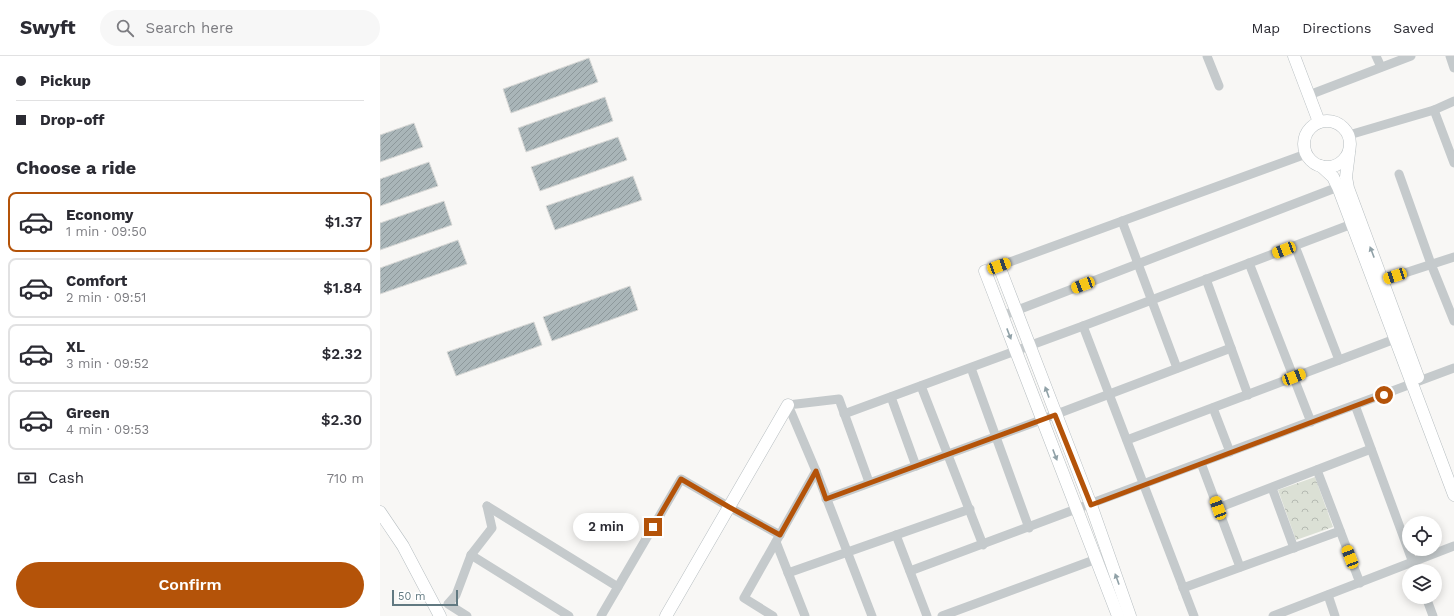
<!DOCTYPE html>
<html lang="en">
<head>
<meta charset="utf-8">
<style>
  body { margin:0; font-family:"Work Sans",sans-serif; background:#f7f7f7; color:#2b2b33; height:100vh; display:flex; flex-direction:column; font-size:15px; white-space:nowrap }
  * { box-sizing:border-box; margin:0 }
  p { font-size:13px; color:#7c7c81 }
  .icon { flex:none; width:22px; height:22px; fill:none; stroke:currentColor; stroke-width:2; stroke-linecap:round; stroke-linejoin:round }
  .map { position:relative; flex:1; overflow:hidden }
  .side { display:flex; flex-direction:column; background:#fff; width:380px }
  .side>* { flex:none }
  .hud { display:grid; align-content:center; height:88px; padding:0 16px; background:#fff }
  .controls { position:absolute; left:1022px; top:460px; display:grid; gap:8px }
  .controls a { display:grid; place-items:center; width:40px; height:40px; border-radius:50%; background:#fff; box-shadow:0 2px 10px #0003; font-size:20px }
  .scale { position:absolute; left:12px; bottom:10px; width:66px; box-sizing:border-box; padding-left:4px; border:2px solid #617981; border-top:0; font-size:11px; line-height:14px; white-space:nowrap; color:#617981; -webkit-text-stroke:3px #fff; paint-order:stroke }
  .end { position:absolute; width:18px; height:18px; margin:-9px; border:5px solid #b45309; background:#fff; box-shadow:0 0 0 2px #fff }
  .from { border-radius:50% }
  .bubble { position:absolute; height:28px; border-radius:14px; background:#fff; box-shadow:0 2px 10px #0003; font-size:13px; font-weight:600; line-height:28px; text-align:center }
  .car { position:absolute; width:12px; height:24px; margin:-12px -6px; border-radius:5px; box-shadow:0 0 3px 1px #0007; background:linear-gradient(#f5c518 24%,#345 0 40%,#f5c518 0 76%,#345 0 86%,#f5c518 0) }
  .hud b { display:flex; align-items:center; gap:14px; height:38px; font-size:15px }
  .hud b+b { border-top:1px solid #e1e1e2 }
  .hud i { width:10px; height:10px; background:#2b2b33 }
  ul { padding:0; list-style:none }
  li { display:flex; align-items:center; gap:12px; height:60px; margin:0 8px 6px; padding:0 8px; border:2px solid #e1e1e2; border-radius:8px }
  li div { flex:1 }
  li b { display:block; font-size:15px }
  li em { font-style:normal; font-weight:600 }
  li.selected { border-color:#b45309 }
  li>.icon { width:36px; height:36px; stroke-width:1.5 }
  h2 { padding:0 16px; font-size:18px; line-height:48px }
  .pay { display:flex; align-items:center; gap:10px; height:44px; padding:0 16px; font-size:15px }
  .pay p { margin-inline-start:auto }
  .cta { display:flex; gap:8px; margin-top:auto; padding:8px 16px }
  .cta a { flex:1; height:46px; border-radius:24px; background:#b45309; color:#fff; font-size:16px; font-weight:600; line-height:46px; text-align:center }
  header { display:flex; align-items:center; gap:24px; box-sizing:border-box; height:56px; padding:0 20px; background:#fff; border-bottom:1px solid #e1e1e2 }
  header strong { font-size:19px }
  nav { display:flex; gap:22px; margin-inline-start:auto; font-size:14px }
  .search { width:280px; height:36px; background:#f7f7f7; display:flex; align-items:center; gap:10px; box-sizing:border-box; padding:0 14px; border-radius:22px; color:#7c7c81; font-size:15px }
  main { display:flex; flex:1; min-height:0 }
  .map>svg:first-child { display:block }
  .park { fill:url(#park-crowns) }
  .building { fill:url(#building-hatch); stroke:#d9d9d7 }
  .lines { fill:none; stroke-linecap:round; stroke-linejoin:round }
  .secondary-casing { stroke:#b7bec1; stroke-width:13 }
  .street { stroke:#c5cacc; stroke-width:9 }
  .secondary { stroke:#fff; stroke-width:12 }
  .oneway { fill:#90a1a7 }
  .route { stroke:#b45309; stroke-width:5 }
</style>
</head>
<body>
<header>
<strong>Swyft</strong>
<div class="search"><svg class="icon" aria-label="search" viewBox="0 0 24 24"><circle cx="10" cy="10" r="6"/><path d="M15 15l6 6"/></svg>Search here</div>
<nav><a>Map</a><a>Directions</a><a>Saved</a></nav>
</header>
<main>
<section class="side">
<div class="hud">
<b><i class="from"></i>Pickup</b>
<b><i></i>Drop-off</b>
</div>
<h2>Choose a ride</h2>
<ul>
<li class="selected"><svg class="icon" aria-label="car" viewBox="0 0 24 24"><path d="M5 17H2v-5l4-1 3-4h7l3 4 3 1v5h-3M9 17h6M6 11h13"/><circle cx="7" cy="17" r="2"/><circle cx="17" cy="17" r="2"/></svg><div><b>Economy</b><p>1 min · 09:50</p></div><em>$1.37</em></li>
<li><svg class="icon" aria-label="car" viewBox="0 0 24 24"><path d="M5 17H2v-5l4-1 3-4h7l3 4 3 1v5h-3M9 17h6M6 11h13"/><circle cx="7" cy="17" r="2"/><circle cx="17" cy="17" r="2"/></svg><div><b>Comfort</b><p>2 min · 09:51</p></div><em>$1.84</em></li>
<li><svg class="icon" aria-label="car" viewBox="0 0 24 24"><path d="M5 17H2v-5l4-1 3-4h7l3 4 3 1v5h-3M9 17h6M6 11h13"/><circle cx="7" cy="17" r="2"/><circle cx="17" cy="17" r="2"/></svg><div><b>XL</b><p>3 min · 09:52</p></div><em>$2.32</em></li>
<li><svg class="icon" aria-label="car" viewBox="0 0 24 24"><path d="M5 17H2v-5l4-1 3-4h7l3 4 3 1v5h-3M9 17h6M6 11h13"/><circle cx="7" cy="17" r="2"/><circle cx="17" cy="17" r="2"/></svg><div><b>Green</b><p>4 min · 09:53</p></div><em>$2.30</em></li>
</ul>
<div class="pay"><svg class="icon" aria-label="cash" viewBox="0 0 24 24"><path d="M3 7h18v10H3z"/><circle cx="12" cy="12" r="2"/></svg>Cash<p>710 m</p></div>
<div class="cta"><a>Confirm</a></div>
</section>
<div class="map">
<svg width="1074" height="560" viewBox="0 0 1074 560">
  <defs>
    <pattern id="park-crowns" width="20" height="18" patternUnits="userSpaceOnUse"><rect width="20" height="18" fill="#dbe0d5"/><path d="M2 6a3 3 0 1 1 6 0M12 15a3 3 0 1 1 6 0" fill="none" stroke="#b5bab2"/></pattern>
    <pattern id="building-hatch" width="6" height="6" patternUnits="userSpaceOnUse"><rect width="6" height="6" fill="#a9b5b8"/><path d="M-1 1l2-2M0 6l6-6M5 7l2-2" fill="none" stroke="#8d989b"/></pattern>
  </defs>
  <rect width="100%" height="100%" fill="#f8f7f5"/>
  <polygon class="park" points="935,421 953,471 916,484 898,434"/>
  <g class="building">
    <polygon points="209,2 218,26 131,57 123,33"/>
    <polygon points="225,41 233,65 146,96 138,72"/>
    <polygon points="34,67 43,91 0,106 0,79"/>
    <polygon points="238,81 247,104 160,135 151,111"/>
    <polygon points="49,106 58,130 0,150 0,123"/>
    <polygon points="253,120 262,144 175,174 166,150"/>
    <polygon points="64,145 72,169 0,194 0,167"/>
    <polygon points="78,184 87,208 0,238 0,212"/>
    <polygon points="250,230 258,254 172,285 163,261"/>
    <polygon points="154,266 162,289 76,320 67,296"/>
  </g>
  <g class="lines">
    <defs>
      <g id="secondary">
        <polyline points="914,0 939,66"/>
        <circle cx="947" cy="88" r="23"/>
        <polyline points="969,97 966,121 968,132 1038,321"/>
        <polyline points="941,110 953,121 958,131 1074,439"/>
        <polyline points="619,210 711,449 750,560"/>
        <polyline points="605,215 738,560"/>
        <polyline points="0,456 23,490 60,560"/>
        <polyline points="286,560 408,349"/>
      </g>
    </defs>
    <use href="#secondary" class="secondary-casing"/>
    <g class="street">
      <polyline points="827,0 839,30"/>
      <polyline points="996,0 1001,11"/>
      <polyline points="1070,0 1074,12"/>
      <polyline points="929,39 1031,0"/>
      <polyline points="1054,54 1074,107"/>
      <polyline points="969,79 1054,54 1074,45"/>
      <polyline points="1019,118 1051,208 1074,265"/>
      <polyline points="742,165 797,312"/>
      <polyline points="915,190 959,304"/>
      <polyline points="869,207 931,366"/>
      <polyline points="605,215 926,98"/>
      <polyline points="826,223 868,339"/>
      <polyline points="997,226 1074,201"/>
      <polyline points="622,260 958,131"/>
      <polyline points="703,270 814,560"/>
      <polyline points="591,312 649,472"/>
      <polyline points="541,330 603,489"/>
      <polyline points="511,341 536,410"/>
      <polyline points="975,349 1036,515"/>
      <polyline points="833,352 850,396"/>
      <polyline points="464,358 703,270 972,168"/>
      <polyline points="747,384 1015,283"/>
      <polyline points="821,407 860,511"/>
      <polyline points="937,414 980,527"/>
      <polyline points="489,426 459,343 408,349 436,415 492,560"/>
      <polyline points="892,432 914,492"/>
      <polyline points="446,443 661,364 851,292"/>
      <polyline points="107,450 238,531"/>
      <polyline points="838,452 991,393"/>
      <polyline points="516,479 547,560"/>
      <polyline points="396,486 425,560"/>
      <polyline points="91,499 189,560"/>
      <polyline points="530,515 1074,312"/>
      <polyline points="408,517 590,453"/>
      <polyline points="803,532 960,475"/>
      <polyline points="948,539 955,560"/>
      <polyline points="1046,541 1053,560"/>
      <polyline points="87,560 68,548 76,539 91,499 112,472 107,450"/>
      <polyline points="221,560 301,423 349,451 400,479"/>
      <polyline points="393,560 364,542 436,415"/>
      <polyline points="562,560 722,501"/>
      <polyline points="893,560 1074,490"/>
    </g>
    <use href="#secondary" class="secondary"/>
  </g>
  <defs><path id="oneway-solid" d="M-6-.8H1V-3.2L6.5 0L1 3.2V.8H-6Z"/></defs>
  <g class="oneway">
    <use href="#oneway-solid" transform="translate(992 196) rotate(-111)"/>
    <use href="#oneway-solid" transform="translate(629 278) rotate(69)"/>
    <use href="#oneway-solid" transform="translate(667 336) rotate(-110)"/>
    <use href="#oneway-solid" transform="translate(675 399) rotate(69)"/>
    <use href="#oneway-solid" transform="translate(737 523) rotate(-110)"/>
  </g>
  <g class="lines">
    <polyline class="route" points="273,471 301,423 349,451 400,479 436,415 446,443 675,359 711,449 1004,339"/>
  </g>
</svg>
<div class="controls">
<a><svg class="icon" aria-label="locate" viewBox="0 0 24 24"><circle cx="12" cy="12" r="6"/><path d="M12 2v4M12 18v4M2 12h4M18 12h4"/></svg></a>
<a><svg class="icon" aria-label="layers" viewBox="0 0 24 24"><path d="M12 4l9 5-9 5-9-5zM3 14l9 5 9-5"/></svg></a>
</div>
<div class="scale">50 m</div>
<i class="end from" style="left:1004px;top:339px"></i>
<i class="end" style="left:273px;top:471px"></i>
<div class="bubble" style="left:193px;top:457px;width:66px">2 min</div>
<i class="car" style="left:904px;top:194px;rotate:249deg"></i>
<i class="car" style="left:619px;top:210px;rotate:70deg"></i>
<i class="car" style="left:1015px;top:220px;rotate:252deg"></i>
<i class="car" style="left:703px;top:229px;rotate:249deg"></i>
<i class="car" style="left:914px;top:321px;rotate:69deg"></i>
<i class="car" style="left:838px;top:452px;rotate:340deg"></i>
<i class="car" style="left:970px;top:501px;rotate:339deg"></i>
</div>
</main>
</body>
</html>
